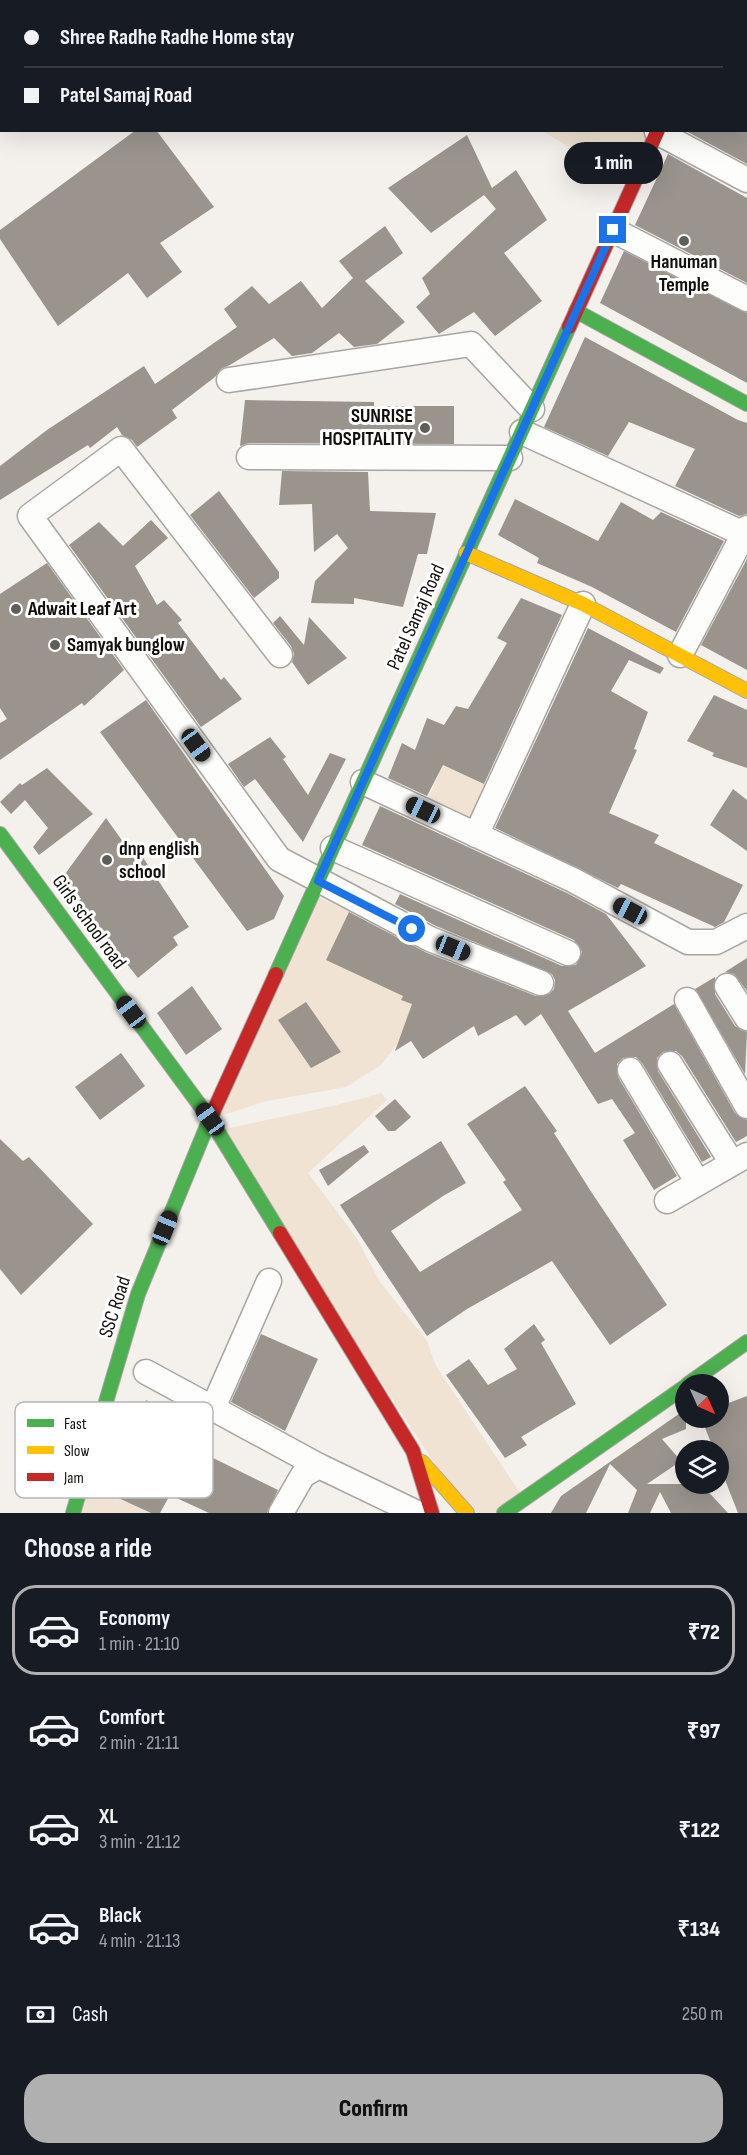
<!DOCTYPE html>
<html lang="en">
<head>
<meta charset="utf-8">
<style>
  body { margin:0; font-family:"Sofia Sans Condensed",sans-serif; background:#242831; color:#f1f3f6; height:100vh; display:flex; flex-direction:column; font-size:22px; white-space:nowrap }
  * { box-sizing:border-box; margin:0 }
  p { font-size:20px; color:#9ea1a6 }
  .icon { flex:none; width:33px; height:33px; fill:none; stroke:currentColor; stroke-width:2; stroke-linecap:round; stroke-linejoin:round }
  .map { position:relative; height:1513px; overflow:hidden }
  .panel { display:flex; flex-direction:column; background:#171b24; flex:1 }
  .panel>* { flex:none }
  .guide { position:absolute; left:0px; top:0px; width:747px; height:132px; box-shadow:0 6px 24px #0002; display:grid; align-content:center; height:132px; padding:0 24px; background:#171b24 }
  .needle { width:39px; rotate:135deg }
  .buttons { position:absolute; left:675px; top:1374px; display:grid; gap:12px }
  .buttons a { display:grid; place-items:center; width:54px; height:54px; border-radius:50%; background:#171b24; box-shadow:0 6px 24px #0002; font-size:30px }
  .end { position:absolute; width:27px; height:27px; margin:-14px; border:8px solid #1a73e8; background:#fff; box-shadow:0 0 0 3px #fff }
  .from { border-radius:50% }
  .bubble { position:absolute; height:42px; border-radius:21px; background:#171b24; box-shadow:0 6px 24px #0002; font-size:20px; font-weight:800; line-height:42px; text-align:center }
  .car { position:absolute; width:18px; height:36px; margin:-18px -9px; border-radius:8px; box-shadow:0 0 4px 2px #0007; background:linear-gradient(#222 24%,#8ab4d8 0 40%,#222 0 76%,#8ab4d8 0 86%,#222 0) }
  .guide b { display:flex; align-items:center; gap:21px; height:57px; font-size:22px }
  .guide b+b { border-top:2px solid #363941 }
  .guide i { width:15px; height:15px; background:#f1f3f6 }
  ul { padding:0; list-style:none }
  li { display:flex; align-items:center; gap:18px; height:90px; margin:0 12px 9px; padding:0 12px; border:3px solid transparent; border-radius:24px }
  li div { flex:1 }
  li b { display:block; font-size:22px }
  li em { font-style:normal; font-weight:800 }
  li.active { border-color:#b0b0b0 }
  li>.icon { width:54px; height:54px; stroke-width:1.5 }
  h2 { padding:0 24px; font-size:27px; line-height:72px }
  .pay { display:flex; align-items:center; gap:15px; height:66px; padding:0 24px; font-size:22px }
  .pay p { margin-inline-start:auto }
  .primary-button { display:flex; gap:12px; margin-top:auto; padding:12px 24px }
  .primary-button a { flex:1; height:69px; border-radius:24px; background:#b0b0b0; color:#111; font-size:24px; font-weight:800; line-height:69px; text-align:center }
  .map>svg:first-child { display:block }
  .green { fill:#f0e3d3 }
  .building { fill:#9a948d }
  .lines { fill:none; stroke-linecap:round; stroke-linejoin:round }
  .street-casing { stroke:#a8a5a2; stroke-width:27 }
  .fast-casing { stroke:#a8a5a2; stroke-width:16 }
  .slow-casing { stroke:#a8a5a2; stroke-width:16 }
  .jam-casing { stroke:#a8a5a2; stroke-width:16 }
  .street { stroke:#fdfdfc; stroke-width:24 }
  .fast { stroke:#4caf50; stroke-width:14 }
  .slow { stroke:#ffc107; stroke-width:14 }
  .jam { stroke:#c62828; stroke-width:14 }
  .route { stroke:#1a73e8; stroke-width:8 }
  .poi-dot { fill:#605e5a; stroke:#fff; stroke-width:2 }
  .labels { text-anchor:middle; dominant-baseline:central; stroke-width:6; stroke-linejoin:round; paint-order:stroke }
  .poi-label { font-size:20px; font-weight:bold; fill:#110f0c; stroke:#fff; text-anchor:start }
  .street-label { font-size:20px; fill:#110f0c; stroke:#fff }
  .key { fill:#fff; stroke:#b8b7b6; stroke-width:1.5 }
  .key-label { font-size:16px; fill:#110f0c }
</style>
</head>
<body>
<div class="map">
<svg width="747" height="1513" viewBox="0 0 747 1513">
  <rect width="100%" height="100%" fill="#f4f0ec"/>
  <g class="green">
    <polygon points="162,0 717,0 716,2"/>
    <polygon points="542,131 658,131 633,185"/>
    <polygon points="443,765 497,790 476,835 423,810"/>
    <polygon points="312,894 350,912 327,960 374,982 399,933 426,947 401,1000 412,1004 398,1043 381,1065 346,1087 267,1101 210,1119"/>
    <path d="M381,1093L387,1100L308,1173L356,1237L380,1282L427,1341L436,1366L524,1499L504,1513H467L217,1131C272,1118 328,1109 381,1093Z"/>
    <polygon points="82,1483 151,1513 73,1513"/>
  </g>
  <g class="building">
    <polygon points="136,130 156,130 214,207 160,243 182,272 147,298 128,273 58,326 0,239 0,230"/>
    <polygon points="684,130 747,130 747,164"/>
    <polygon points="467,135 492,188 516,170 547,220 504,253 542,301 495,336 474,312 439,334 416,307 430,294 422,278 496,209 484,195 431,233 388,188"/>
    <polygon points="668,154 747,198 747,283 635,225"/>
    <polygon points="385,226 403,253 365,281 405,322 377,344 354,347 339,333 312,353 292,356 274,338 230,365 221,369 215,377 172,410 177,418 137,447 132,440 122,435 117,427 90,448 88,445 0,500 0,466 47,430 144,366 155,384 237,327 224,309 252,286 269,304 301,281 322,308 353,278 339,261"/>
    <polygon points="624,251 747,313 747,383 600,303"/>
    <polygon points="585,337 738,420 747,423 747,514 739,516 675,486 695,449 629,422 608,456 544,427"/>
    <polygon points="245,400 374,402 374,406 454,406 454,444 249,443 240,446"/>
    <polygon points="282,471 368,472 370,511 436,513 427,554 418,554 403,607 354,598 354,604 311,603 315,581 348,548 337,534 314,552 312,504 279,505"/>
    <polygon points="219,491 279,572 279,578 254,598 190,515"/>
    <polygon points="515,499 598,541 621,502 653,520 661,512 724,541 676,632 592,587 537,563 539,558 498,535"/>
    <polygon points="151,520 168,538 135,566 157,605 164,600 182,620 178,623 221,680 224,677 242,699 201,727 69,545 99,522 123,546"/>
    <polygon points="747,559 747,670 701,645"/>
    <polygon points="47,563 124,670 84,706 82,703 0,760 0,723 7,719 0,708 0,594"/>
    <polygon points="521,598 562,615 484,784 443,765 427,796 388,778 402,743 415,750 427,718 444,725 456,706 468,709 507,643 497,638"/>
    <polygon points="280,616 304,645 309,617 347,658 308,685 292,662 294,654 291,646 273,623"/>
    <polygon points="588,628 664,668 660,674 629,660 611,691 648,712 634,749 637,750 609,813 659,835 654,843 743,885 724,922 715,927 621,884 618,888 495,828"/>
    <polygon points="714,695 747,710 747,768 712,756 714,753 687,741"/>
    <polygon points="146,700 284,896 274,919 247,931 100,732"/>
    <polygon points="270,737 286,757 283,759 308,795 330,753 346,759 303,842 255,779 244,787 228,764"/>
    <polygon points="47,768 93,814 39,855 33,847 48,828 25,800 11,814 0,802 20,783 22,785"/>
    <polygon points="733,789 747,800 747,851 710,825"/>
    <polygon points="380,806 567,893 606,914 646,966 568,1011 595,1053 674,1004 735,1113 747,1120 747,1136 736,1142 682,1056 676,1051 663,1052 657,1058 658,1071 711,1157 702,1162 642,1063 636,1057 623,1058 617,1064 618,1077 677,1176 654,1190 623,1140 635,1133 612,1099 598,1104 541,1014 525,1026 516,1015 478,1036 474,1026 423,1059 411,1041 395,1051 412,1004 401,1000 403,996 326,960 349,912 425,952 536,996 549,994 554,989 555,980 552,974 436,926 395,904 400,894 562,966 576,965 582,952 574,940 362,845"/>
    <polygon points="106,818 136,860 142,856 189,927 173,937 178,945 138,978 78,902 81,899 65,874"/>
    <polygon points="747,958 747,991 734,974 725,972"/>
    <polygon points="715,977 715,994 735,1026 747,1032 745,1074 695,989"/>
    <polygon points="192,986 222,1029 186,1055 157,1013"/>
    <polygon points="306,1002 341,1052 311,1068 278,1020"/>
    <polygon points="121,1053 145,1086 100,1120 75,1087"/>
    <polygon points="525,1086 557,1131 554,1133 590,1190 667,1305 610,1345 552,1261 467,1309 427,1336 340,1205 441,1141 466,1183 443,1196 391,1231 420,1272 522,1210 503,1182 506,1180 467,1124"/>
    <polygon points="395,1099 411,1117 395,1131 388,1131 375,1116"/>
    <polygon points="0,1139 23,1161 29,1157 93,1224 21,1295 0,1269"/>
    <polygon points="364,1145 369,1152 328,1186 319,1170"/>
    <polygon points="534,1324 545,1340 541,1343 576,1404 521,1437 527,1445 505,1458 446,1375 469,1359 488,1385 517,1369 504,1349"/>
    <polygon points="261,1334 318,1359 285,1431 231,1402"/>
    <polygon points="747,1396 747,1513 738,1513 718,1462 718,1450 714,1450 701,1418 718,1418 718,1407"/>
    <polygon points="146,1400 204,1433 195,1449 278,1490 267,1513 209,1513 170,1495 160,1513 151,1513 105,1492"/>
    <polygon points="686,1409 686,1429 662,1439 681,1461 647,1484 701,1484 728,1513 671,1513 660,1492 650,1513 628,1513 637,1490 610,1464 586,1513 551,1513 561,1496"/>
  </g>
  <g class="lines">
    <defs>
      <g id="street">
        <polyline points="746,70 747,71"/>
        <polyline points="657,132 747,180"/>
        <polyline points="613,230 747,299"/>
        <polyline points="229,380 471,344 532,409"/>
        <polyline points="522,432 744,534"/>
        <polyline points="249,457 510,458"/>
        <polyline points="280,655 121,449 30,516 279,859 430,939 541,983"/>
        <polyline points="680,655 747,528"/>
        <polyline points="363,782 573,880 688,942 716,942 747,926"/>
        <polyline points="476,835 583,604"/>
        <polyline points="333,848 568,953"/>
        <polyline points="727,986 747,1018"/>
        <polyline points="687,1000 747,1106"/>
        <polyline points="670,1064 732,1163"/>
        <polyline points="630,1070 698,1183"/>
        <polyline points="667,1201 747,1155"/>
        <polyline points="146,1372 319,1466"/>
        <polyline points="213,1408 269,1281"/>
        <polyline points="281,1513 303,1475 319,1466 417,1513"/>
      </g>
      <g id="fast">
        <polyline points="716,2 717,0"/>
        <polyline points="576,311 747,404"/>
        <polyline points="0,834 210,1119 280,1233"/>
        <polyline points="276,974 569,327"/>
        <polyline points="688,1384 747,1342"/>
        <polyline points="73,1513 138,1294 209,1121"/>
        <polyline points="504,1513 686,1386"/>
      </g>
      <g id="slow">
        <polyline points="466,553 583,604 747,691"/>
        <polyline points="422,1462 467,1513"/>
      </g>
      <g id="jam">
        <polyline points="569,327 658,130"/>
        <polyline points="209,1121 276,974"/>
        <polyline points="280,1233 413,1451 432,1513"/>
      </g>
    </defs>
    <use href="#street" class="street-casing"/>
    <use href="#fast" class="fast-casing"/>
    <use href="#slow" class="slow-casing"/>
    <use href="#jam" class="jam-casing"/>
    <use href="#street" class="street"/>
    <use href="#fast" class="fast"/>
    <use href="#slow" class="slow"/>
    <use href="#jam" class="jam"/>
  </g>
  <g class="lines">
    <polyline class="route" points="412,929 318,881 613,230"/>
  </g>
  <g class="poi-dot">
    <circle cx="684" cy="241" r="6"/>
    <circle cx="425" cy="428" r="6"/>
    <circle cx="16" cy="609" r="6"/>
    <circle cx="55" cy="645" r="6"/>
    <circle cx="107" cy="860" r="6"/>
  </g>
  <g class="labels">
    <g class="poi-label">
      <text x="684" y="262" text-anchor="middle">Hanuman<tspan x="684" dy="23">Temple</tspan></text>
      <text x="413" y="416" text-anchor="end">SUNRISE<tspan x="413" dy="23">HOSPITALITY</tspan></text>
      <text x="28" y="609">Adwait Leaf Art</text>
      <text x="67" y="645">Samyak bunglow</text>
      <text x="119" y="849">dnp english<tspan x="119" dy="23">school</tspan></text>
    </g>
    <g class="street-label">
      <text transform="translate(416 617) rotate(-66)">Patel Samaj Road</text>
      <text transform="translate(89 922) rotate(54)">Girls school road</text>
      <text transform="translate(115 1307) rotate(-72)">SSC Road</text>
    </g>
  </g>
  <rect x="15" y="1402" width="198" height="96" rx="9" class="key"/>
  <rect x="27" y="1419" width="27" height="8" fill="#4caf50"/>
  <rect x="27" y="1446" width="27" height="8" fill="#ffc107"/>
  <rect x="27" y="1473" width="27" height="8" fill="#c62828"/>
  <g class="key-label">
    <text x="64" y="1429">Fast</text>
    <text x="64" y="1456">Slow</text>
    <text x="64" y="1483">Jam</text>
  </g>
</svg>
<div class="buttons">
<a><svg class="needle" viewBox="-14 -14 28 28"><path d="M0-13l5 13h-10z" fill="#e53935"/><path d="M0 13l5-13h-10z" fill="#9ea1a6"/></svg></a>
<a><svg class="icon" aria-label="layers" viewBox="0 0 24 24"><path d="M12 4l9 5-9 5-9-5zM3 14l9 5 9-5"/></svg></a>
</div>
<i class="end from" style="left:412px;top:929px"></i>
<i class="end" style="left:613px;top:230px"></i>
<div class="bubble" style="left:564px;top:142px;width:99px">1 min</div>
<i class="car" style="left:196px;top:745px;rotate:144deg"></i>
<i class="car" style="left:423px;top:810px;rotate:295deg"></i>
<i class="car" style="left:630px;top:911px;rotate:298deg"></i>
<i class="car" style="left:453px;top:948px;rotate:112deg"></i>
<i class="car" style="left:131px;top:1012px;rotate:323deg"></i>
<i class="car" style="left:210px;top:1119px;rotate:324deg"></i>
<i class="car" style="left:165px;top:1228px;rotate:22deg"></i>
<div class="guide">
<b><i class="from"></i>Shree Radhe Radhe Home stay</b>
<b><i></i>Patel Samaj Road</b>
</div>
</div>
<section class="panel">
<h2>Choose a ride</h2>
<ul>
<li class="active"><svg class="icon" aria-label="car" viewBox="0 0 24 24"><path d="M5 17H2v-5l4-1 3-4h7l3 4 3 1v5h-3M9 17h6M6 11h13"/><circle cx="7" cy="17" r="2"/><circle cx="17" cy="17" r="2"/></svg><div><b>Economy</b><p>1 min · 21:10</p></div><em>₹72</em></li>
<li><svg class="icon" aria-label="car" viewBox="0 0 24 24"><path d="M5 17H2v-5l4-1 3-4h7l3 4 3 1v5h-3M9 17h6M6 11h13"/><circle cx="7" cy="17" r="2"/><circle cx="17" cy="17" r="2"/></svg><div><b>Comfort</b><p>2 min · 21:11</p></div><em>₹97</em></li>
<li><svg class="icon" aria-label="car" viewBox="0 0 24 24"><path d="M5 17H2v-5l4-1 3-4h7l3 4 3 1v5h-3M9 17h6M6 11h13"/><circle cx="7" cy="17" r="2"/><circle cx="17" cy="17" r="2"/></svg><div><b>XL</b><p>3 min · 21:12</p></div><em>₹122</em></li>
<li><svg class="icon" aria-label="car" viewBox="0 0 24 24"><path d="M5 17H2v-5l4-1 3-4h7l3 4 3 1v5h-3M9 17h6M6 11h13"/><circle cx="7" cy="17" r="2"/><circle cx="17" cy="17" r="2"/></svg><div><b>Black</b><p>4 min · 21:13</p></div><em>₹134</em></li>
</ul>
<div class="pay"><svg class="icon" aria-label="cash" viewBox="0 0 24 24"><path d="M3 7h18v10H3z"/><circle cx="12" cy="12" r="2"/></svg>Cash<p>250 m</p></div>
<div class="primary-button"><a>Confirm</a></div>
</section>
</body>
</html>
